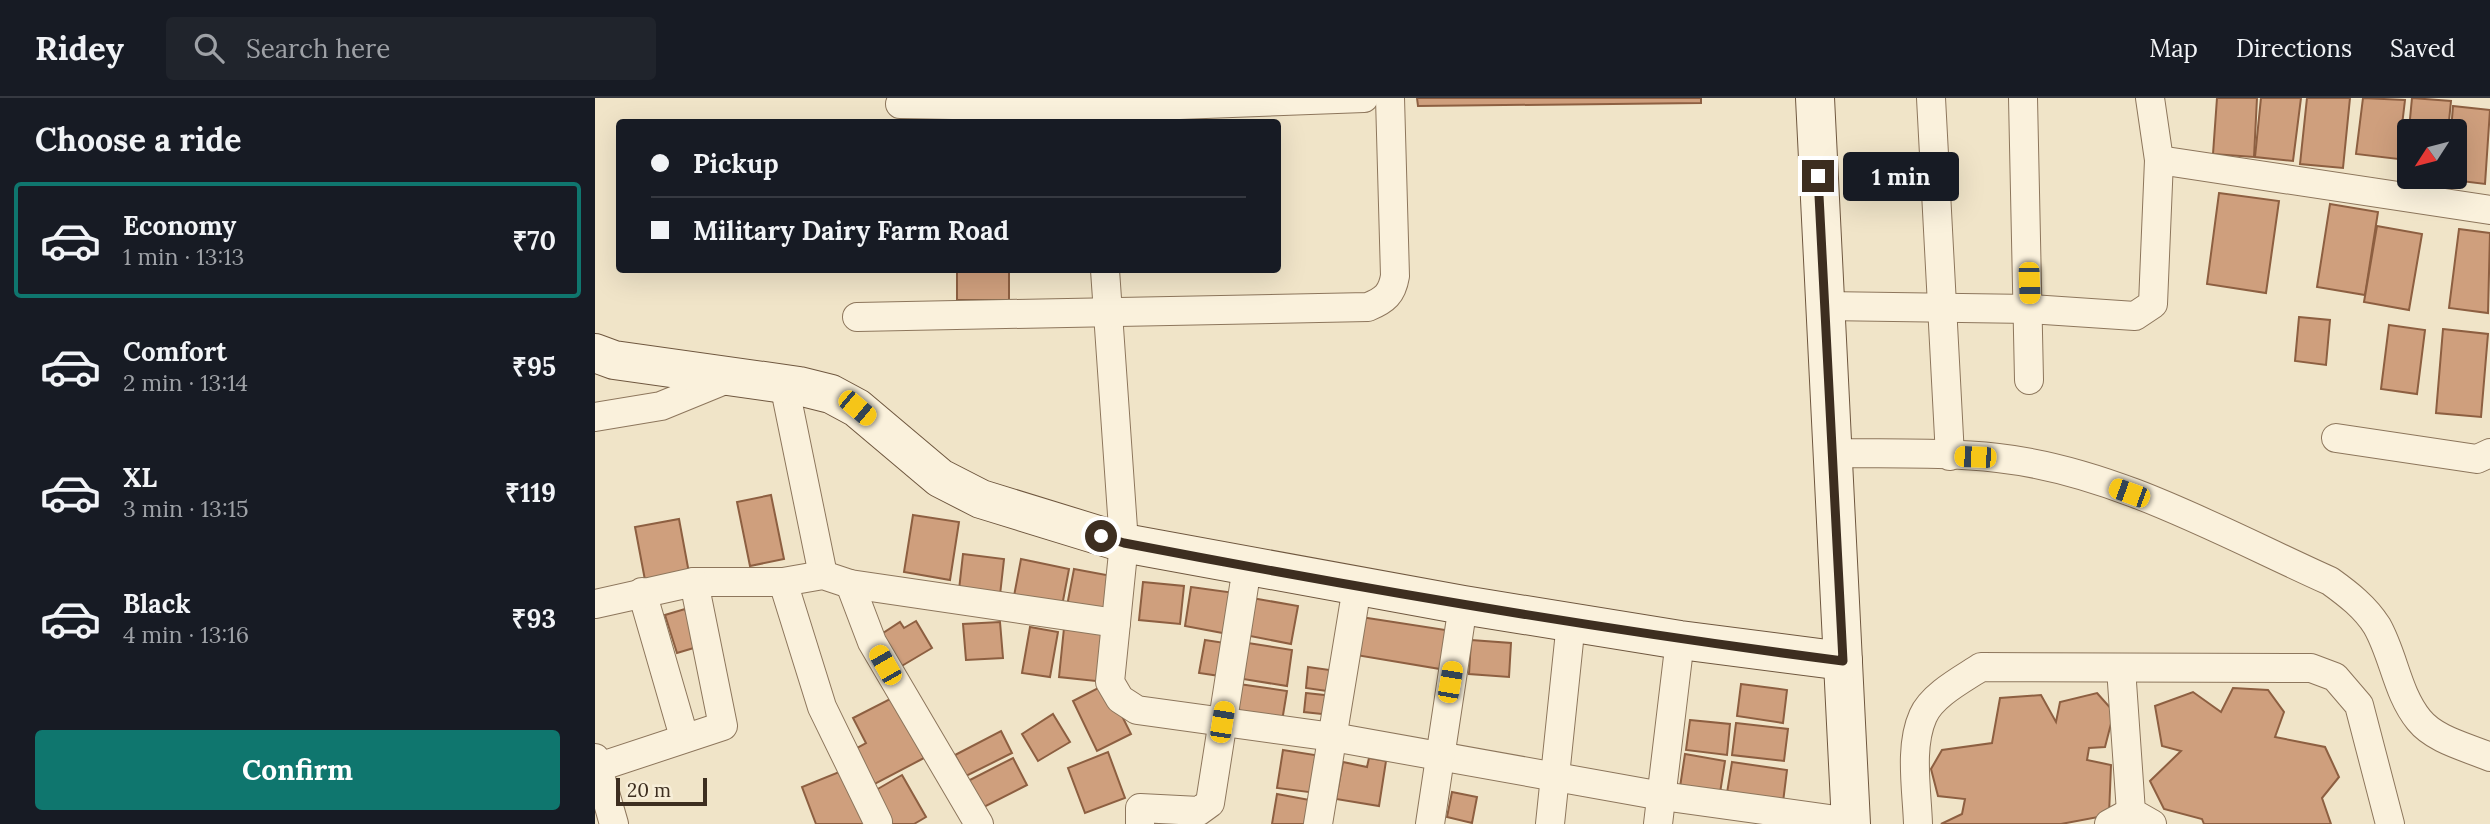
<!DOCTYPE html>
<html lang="en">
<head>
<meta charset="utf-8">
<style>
  body { margin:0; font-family:Lora,serif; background:#20242c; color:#f1f3f6; height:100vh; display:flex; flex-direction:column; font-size:26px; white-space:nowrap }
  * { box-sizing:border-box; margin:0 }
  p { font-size:23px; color:#9ea1a6 }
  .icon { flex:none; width:38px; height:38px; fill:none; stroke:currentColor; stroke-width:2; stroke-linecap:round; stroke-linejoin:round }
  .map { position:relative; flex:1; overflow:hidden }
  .side { display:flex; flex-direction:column; background:#171b24; width:595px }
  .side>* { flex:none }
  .top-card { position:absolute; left:21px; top:21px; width:665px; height:154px; border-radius:7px; box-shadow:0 7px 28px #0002; display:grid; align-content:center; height:154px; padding:0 35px; background:#171b24 }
  .needle { width:46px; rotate:234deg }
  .tools { position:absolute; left:1802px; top:21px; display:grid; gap:14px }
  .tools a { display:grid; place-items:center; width:70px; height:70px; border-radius:7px; background:#171b24; box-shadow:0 7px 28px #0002; font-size:35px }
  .scale { position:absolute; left:21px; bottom:18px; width:91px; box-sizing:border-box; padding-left:7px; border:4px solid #3d2e20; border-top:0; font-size:19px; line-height:24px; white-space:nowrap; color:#3d2e20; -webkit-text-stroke:5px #f7eed8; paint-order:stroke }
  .end { position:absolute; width:32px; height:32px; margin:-16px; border:9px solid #3d2e20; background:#fff; box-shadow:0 0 0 4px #fff }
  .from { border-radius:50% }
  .bubble { position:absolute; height:49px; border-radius:7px; background:#171b24; box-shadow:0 7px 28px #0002; font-size:23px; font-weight:700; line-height:49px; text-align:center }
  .car { position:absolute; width:21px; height:42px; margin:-21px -10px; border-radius:9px; box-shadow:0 0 5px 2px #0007; background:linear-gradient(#f5c518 24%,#345 0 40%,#f5c518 0 76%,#345 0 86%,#f5c518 0) }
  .top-card b { display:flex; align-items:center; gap:24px; height:66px; font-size:26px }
  .top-card b+b { border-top:2px solid #363941 }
  .top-card i { width:18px; height:18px; background:#f1f3f6 }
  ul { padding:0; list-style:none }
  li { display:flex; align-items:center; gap:21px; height:116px; margin:0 14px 10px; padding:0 21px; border:4px solid transparent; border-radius:7px }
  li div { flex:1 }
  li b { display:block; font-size:26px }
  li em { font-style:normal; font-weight:700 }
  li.on { border-color:#0f766e }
  li>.icon { width:63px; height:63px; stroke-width:1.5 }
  h2 { padding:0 35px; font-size:32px; line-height:84px }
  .action { display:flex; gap:14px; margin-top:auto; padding:14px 35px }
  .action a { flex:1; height:80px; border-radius:7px; background:#0f766e; color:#fff; font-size:28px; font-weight:700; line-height:80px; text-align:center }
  header { display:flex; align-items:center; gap:42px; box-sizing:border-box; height:98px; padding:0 35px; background:#171b24; border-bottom:2px solid #363941 }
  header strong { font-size:33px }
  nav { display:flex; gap:38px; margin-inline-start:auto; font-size:24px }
  .search { width:490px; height:63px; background:#20242c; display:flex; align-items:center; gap:18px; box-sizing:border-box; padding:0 24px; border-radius:7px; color:#9ea1a6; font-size:26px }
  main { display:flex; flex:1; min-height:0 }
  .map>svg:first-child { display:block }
  .building { fill:#cf9f7d; stroke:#8d5f41; stroke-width:2 }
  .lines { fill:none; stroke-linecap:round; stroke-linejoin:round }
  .street-casing { stroke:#8d765c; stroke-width:30 }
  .secondary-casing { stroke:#6f573f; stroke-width:40 }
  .street { stroke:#faf1dc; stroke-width:28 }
  .secondary { stroke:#faf1dc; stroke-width:38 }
  .route { stroke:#3d2e20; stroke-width:9 }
</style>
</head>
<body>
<header>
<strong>Ridey</strong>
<div class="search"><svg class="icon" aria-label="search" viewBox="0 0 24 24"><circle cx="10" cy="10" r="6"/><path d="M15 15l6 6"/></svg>Search here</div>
<nav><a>Map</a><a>Directions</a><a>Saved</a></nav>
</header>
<main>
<section class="side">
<h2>Choose a ride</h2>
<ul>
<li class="on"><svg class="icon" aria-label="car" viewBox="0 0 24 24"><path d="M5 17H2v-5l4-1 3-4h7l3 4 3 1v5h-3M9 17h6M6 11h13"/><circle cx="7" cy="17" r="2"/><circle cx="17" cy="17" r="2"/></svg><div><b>Economy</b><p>1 min · 13:13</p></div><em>₹70</em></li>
<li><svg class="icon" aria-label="car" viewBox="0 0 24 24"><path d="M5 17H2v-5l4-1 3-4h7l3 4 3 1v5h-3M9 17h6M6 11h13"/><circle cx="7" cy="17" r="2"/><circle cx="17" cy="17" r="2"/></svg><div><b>Comfort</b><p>2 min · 13:14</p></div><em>₹95</em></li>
<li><svg class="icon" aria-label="car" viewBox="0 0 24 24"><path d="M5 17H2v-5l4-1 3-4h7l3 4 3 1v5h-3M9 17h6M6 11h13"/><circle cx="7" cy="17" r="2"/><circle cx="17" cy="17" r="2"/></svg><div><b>XL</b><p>3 min · 13:15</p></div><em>₹119</em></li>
<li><svg class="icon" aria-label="car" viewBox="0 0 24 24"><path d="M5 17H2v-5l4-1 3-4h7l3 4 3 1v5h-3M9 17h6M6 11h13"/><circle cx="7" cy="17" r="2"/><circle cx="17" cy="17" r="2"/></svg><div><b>Black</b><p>4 min · 13:16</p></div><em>₹93</em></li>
</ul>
<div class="action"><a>Confirm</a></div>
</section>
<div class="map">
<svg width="1895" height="726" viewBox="0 0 1895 726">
  <rect width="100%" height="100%" fill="#f0e4c8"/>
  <g class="building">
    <polygon points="822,0 1106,0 1106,5 823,8"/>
    <polygon points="1622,0 1662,0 1659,59 1618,56"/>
    <polygon points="1666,0 1706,0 1698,63 1660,59"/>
    <polygon points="1712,0 1755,0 1748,70 1705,66"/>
    <polygon points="1768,0 1810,2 1803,61 1761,56"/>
    <polygon points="1817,0 1856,3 1853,33 1815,33 1815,74 1810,73"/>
    <polygon points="1858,8 1895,12 1890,86 1850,81 1860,79 1860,33 1856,33"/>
    <polygon points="1624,95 1684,103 1671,195 1612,186"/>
    <polygon points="1735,106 1783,114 1770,197 1722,189"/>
    <polygon points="1782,128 1827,136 1814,212 1769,204"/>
    <polygon points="1864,131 1895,135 1893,215 1854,210"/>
    <rect x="362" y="172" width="52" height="30"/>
    <polygon points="1704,219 1735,222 1731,267 1700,263"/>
    <polygon points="1794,227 1830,232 1822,296 1786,291"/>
    <polygon points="1848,231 1893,236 1886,319 1841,315"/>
    <polygon points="176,397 189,461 155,468 142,404"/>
    <polygon points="318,417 364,424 355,482 309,474"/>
    <polygon points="84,421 94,475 50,482 40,429"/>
    <polygon points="368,456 409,461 405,497 364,492"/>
    <polygon points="426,461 474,471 467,508 419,498"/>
    <polygon points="479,471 522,479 515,516 472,508"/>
    <polygon points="548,484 589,488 585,526 544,522"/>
    <polygon points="596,489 640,495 633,536 590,528"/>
    <polygon points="657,500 703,508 696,546 650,537"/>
    <polygon points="90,511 102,549 82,555 70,517"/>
    <polygon points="766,519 857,533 851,572 761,557"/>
    <polygon points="321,523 337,550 305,569 285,537 305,524 309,530"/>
    <polygon points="405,524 408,560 371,562 368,526"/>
    <polygon points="435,529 463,534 455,579 427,575"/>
    <polygon points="469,530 516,536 510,584 464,579"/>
    <polygon points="610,542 630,545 625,578 604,575"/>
    <polygon points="876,542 916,545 914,579 874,576"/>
    <polygon points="653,545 697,552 692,588 648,581"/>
    <polygon points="713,569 742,573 739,594 711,590"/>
    <polygon points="511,586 536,636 502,653 478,603"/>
    <polygon points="644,586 692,593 687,623 640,616"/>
    <polygon points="1146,586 1192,592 1188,625 1142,618"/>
    <polygon points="1638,590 1673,592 1689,614 1680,639 1730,649 1744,679 1727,700 1736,726 1609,726 1607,721 1569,711 1555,683 1586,653 1567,648 1560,608 1598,594 1626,614"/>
    <polygon points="711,595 738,598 736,617 709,614"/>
    <polygon points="1502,595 1519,614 1510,649 1494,650 1492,662 1516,667 1514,717 1466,726 1346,726 1367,716 1370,701 1343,698 1336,671 1347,652 1397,645 1405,600 1446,597 1461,624 1465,604"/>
    <polygon points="297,600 329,660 272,690 253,655 271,645 258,620"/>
    <polygon points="458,616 475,644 443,663 427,636"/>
    <polygon points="1095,622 1135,626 1132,657 1091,652"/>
    <polygon points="1141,625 1193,631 1189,663 1137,657"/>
    <polygon points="406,633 417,655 371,678 360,657"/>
    <polygon points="688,652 726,658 721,695 682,690"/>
    <polygon points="513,654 530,700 490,715 473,670"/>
    <polygon points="1090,656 1130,663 1125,695 1085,689"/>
    <polygon points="418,660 432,687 385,711 371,684"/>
    <polygon points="774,660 791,663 784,708 741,701 748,664 772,669"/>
    <polygon points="1137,664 1192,672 1188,704 1132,695"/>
    <polygon points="249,672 270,726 221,726 207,689"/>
    <polygon points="307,677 331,719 319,726 291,726 274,696"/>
    <polygon points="857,694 882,699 877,725 852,719"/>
    <polygon points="682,696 720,703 716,726 677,726"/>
  </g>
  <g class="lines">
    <defs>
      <g id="street">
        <polyline points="1336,0 1355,358"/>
        <polyline points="1428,0 1434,282"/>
        <polyline points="305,6 505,10 769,0"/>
        <polyline points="1564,62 1895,112"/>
        <polyline points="510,172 529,445 515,584 525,601 542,612 738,639 1067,698 1256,724"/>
        <polyline points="1230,208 1435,211 1540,218 1558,206 1564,62 1555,0"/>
        <path d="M262,219L773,209C790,202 797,196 800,178L795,0"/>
        <polyline points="189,286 228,477"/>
        <polyline points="0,319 66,308 137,279"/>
        <polyline points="1741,340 1882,361 1895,355"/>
        <path d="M1239,355C1293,356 1350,354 1403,360C1520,373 1630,436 1735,483C1753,496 1770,509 1782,528C1799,558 1802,595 1824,622C1840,642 1872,649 1895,659"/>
        <polyline points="188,484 227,609 283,724"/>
        <polyline points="255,486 277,544 384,726"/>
        <polyline points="47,494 89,639"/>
        <polyline points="0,506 99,484 188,484 228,477 255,486 521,525"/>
        <polyline points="1526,570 1536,714 1557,726"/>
        <polyline points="0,660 19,726"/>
        <polyline points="4,669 128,628 99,484"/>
        <polyline points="545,726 545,710 604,713 615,705 652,469"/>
        <polyline points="723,726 762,489"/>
        <polyline points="835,726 868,507"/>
        <polyline points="955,726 976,524"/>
        <polyline points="1063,726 1085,542"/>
        <path d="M1323,726C1322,693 1314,649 1328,618C1337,597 1368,581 1386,569L1716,570L1740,579L1764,607L1795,726"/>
        <polyline points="1514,726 1536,714"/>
      </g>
      <g id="secondary">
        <polyline points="1220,0 1256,726"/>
        <polyline points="0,255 19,262 204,288 236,296 262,310 345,380 386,401 529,445 868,507 1085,542 1248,563"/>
      </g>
    </defs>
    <use href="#street" class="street-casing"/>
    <use href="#secondary" class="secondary-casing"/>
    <use href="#street" class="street"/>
    <use href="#secondary" class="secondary"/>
  </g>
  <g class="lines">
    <path class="route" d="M506,438L529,445C768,491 1007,532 1248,563L1223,78"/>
  </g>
</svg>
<div class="tools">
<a><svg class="needle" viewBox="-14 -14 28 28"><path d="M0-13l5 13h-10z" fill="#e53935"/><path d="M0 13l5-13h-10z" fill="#9ea1a6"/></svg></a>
</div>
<div class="scale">20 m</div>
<i class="end from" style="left:506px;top:438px"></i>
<i class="end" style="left:1223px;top:78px"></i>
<div class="bubble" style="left:1248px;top:54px;width:116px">1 min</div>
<i class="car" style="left:1434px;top:185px;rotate:178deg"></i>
<i class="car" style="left:262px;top:310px;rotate:130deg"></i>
<i class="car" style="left:1380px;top:359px;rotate:272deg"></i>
<i class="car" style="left:1534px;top:395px;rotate:290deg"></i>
<i class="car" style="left:290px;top:567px;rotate:330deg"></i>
<i class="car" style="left:855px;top:584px;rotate:10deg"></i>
<i class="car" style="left:627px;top:624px;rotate:9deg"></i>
<div class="top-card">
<b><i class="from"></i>Pickup</b>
<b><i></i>Military Dairy Farm Road</b>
</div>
</div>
</main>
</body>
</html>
